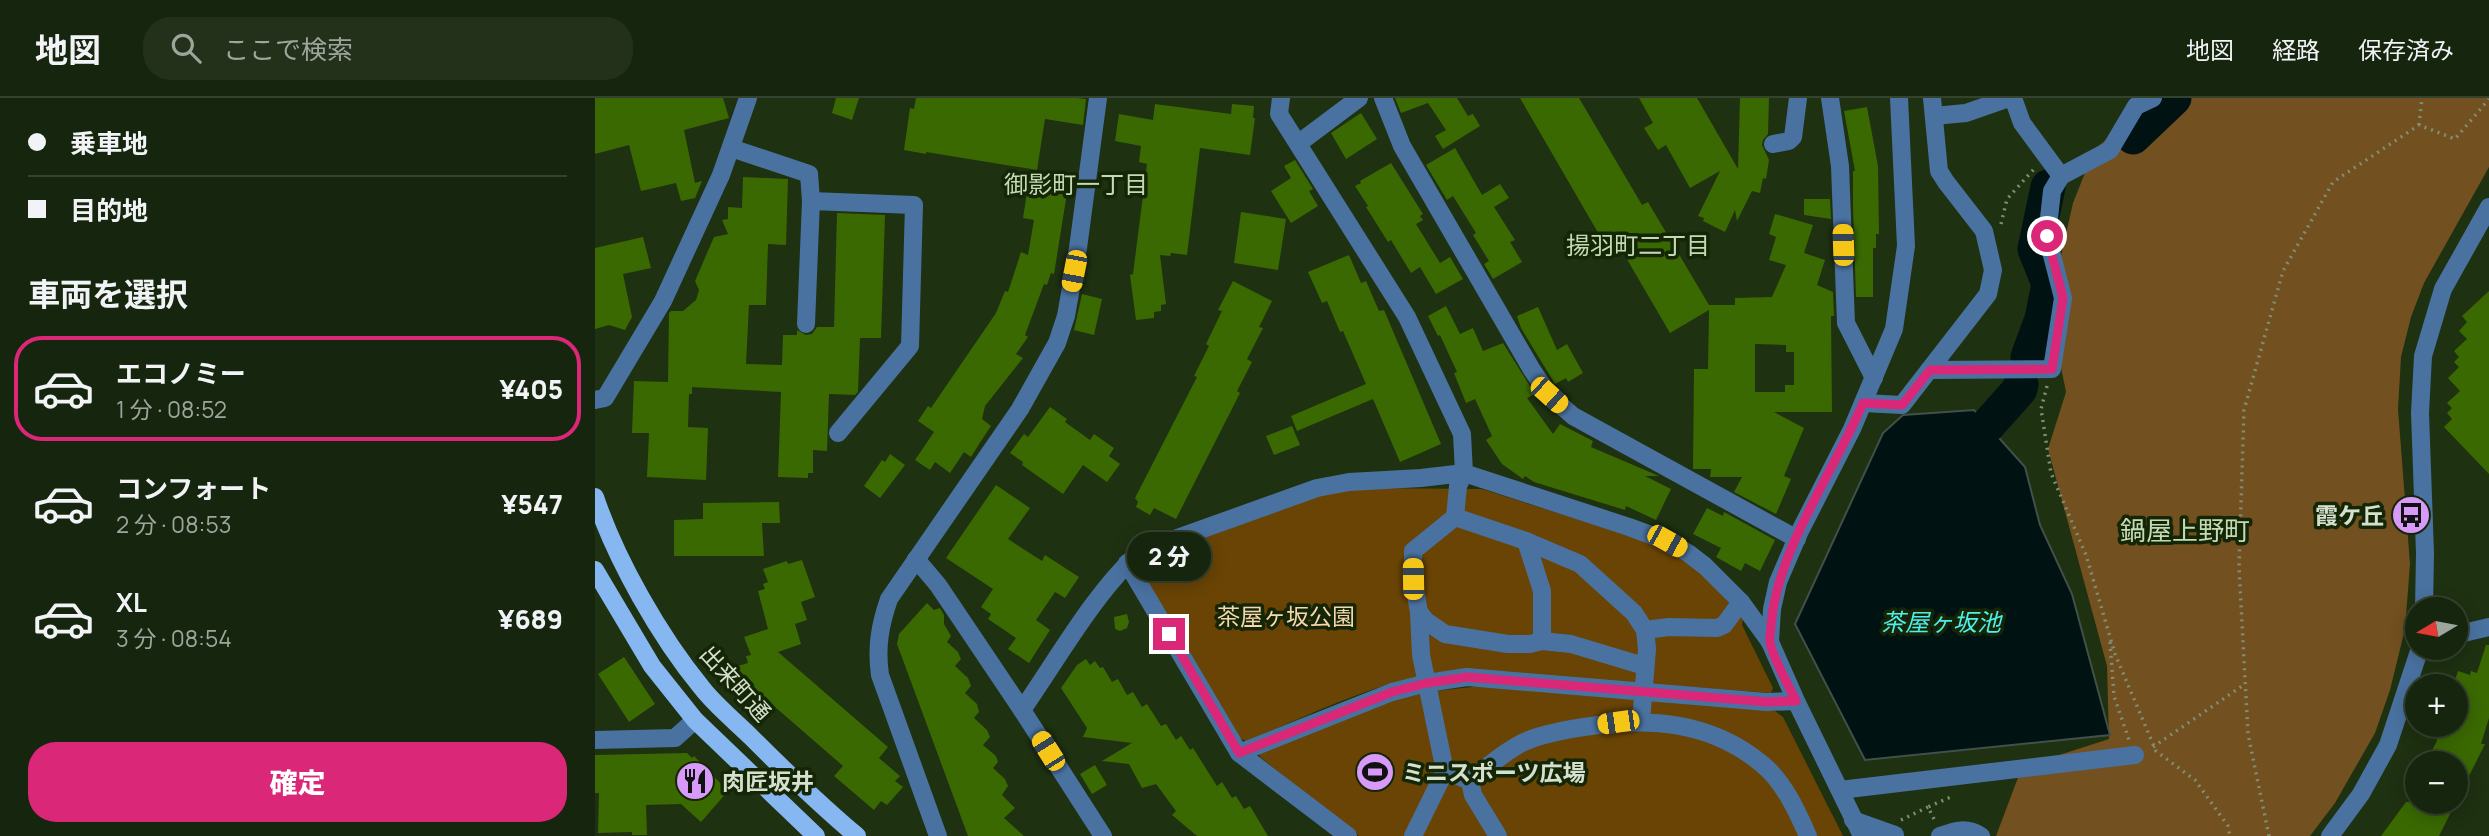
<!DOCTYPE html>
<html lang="ja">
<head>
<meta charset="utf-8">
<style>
  body { margin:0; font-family:Manrope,"Noto Sans JP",sans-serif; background:#23311b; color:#f1f3f6; height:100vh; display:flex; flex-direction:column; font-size:26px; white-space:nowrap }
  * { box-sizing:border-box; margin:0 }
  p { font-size:23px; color:#9ea59d }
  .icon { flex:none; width:38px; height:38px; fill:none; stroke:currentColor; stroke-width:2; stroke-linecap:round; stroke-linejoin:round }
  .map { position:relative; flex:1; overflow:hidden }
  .drawer { display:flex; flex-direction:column; background:#16250d; width:595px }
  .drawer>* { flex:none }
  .banner { display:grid; align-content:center; height:154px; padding:0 28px; background:#16250d }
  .needle { width:46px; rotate:260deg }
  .tools { position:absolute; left:1810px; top:499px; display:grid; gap:14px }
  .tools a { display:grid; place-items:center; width:63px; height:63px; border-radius:50%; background:#16250d; box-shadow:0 4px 18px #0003,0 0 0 2px #35422e; font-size:35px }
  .end { position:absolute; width:32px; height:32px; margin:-16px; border:9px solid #db2777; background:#fff; box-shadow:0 0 0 4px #fff }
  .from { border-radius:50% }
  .bubble { position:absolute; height:49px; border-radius:24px; background:#16250d; box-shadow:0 4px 18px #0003,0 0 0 2px #35422e; font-size:23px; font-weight:800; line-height:49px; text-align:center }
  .car { position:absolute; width:21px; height:42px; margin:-21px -10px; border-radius:9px; box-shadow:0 0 5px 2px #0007; background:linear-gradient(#f5c518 24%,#345 0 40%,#f5c518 0 76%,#345 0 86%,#f5c518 0) }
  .banner b { display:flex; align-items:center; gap:24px; height:66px; font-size:26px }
  .banner b+b { border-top:2px solid #35422e }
  .banner i { width:18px; height:18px; background:#f1f3f6 }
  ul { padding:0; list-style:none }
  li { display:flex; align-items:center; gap:21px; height:105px; margin:0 14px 10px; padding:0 14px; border:4px solid transparent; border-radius:28px }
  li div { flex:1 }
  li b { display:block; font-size:26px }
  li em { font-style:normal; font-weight:800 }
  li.active { border-color:#db2777 }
  li>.icon { width:63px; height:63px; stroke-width:1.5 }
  h2 { padding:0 28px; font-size:32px; line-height:84px }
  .cta { display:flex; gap:14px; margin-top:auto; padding:14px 28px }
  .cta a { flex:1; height:80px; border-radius:28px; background:#db2777; color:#fff; font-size:28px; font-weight:800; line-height:80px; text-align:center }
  header { display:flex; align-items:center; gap:42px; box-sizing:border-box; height:98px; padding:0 35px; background:#16250d; border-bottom:2px solid #35422e }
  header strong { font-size:33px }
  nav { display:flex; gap:38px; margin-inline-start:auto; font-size:24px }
  .search { width:490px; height:63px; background:#23311b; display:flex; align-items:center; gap:18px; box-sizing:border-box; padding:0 24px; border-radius:28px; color:#9ea59d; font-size:26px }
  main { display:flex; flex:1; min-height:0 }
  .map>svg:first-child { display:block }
  .green { fill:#694405 }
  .forest { fill:#72501f }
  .water { fill:#011212; stroke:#41504a; stroke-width:2 }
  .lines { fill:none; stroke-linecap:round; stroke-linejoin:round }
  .river { stroke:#011212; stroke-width:35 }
  .building { fill:#3a6902; fill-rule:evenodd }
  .path { stroke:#7f8f76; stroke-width:3.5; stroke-dasharray:2 5; stroke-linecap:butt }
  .minor { stroke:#4a72a1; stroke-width:18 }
  .major { stroke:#87b7f1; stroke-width:18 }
  .route { stroke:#db2777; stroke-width:9 }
  .labels { text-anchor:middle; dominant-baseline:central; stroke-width:7; stroke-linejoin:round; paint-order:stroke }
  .poi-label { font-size:23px; font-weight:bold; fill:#d5e1ce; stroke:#152607; text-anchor:start }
  .park-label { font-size:23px; fill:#f7d6ad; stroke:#152607 }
  .street-label { font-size:23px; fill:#d5e1ce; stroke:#152607 }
  .neighbourhood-label { font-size:24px; fill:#c3dbb4; stroke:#152607 }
  .water-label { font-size:24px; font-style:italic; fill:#4feeec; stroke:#152607 }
  .quarter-label { font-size:26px; fill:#c3dbb4; stroke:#152607 }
</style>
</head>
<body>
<header>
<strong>地図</strong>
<div class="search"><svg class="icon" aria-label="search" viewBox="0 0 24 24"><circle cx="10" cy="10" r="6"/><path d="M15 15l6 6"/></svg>ここで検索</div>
<nav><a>地図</a><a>経路</a><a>保存済み</a></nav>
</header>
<main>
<section class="drawer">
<div class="banner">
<b><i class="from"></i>乗車地</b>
<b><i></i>目的地</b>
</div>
<h2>車両を選択</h2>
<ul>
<li class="active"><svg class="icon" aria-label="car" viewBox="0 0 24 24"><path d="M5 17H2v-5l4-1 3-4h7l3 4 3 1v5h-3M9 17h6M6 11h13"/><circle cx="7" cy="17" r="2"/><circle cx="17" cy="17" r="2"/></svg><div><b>エコノミー</b><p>1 分 · 08:52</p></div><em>¥405</em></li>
<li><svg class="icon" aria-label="car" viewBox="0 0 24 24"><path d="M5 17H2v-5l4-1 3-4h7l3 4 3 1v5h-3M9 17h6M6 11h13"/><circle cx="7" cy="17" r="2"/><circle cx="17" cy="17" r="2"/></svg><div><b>コンフォート</b><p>2 分 · 08:53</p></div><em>¥547</em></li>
<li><svg class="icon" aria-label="car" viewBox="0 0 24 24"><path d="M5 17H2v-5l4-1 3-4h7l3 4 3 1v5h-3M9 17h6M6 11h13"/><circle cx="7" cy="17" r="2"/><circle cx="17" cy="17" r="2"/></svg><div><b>XL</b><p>3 分 · 08:54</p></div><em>¥689</em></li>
</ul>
<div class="cta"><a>確定</a></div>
</section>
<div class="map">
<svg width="1894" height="738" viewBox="0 0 1894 738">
  <rect width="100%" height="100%" fill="#1e3111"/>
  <g class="green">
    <path d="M763,390L887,391L1053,444L1089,460L1121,490L1148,521L1147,527L1178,590L1176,595L867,572C794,576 719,616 651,643L641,639L547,475L550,460L726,397Z"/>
    <polygon points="886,588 1036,599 1180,613 1188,619 1248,738 764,738 665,659 664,656 799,602 840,593"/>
  </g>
  <polygon class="forest" points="1559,0 1894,0 1894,69 1829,185 1816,219 1806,259 1803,311 1815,466 1810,531 1795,592 1780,635 1740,705 1715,738 1401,738 1427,669 1514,641 1512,568 1453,351 1471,294 1454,210 1478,105 1499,52"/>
  <polygon class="water" points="1379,312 1430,369 1445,427 1477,496 1515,637 1270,662 1200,526 1288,335 1308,317"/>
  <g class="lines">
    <g class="river">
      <polyline points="1538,39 1579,0"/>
      <polyline points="1433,259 1447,221 1454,186 1440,151 1453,89"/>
      <polyline points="1393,327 1425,291 1426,286"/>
    </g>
  </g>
  <g class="building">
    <polygon points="0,0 128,0 134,20 89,32 100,85 107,83 100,100 86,103 81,85 46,93 34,47 0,56"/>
    <polygon points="241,0 264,0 257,22 237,15"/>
    <polygon points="321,0 482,0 491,1 488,27 450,21 442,72 331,54 331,56 309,52 315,10 319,11"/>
    <polygon points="800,0 862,0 873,18 878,16 885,28 848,51 840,38 851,32 833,5 806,15"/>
    <path d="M925,0H984L1047,107L1053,104L1114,207H1140V200L1177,199L1191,167L1174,162L1181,139L1174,136L1180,116L1218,127L1209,155L1230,162L1222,187L1238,194L1239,218H1236L1237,314H1179L1209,330L1189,378L1196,381L1181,416L1139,394L1147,379H1115L1116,371H1098L1099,271H1113L1114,212L1075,235L1026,151L1017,156L1009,145ZM1160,246L1191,247V254H1199V287H1190V294H1160Z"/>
    <polygon points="1044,0 1102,0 1143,71 1145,0 1174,0 1173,36 1168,42 1167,47 1174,62 1171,81 1168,80 1165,95 1157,93 1142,123 1140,112 1130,134 1108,123 1109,120 1103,118 1125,73 1095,90 1071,47 1063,52 1049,30 1058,25"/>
    <polygon points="560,6 636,16 637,6 659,8 658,20 660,20 655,57 605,50 592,157 576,155 575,158 565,157 571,206 566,207 566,213 559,214 559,220 541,222 535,177 538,176 552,66 544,64 546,48 520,43 524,16 558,22"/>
    <polygon points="1272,9 1283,68 1284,136 1281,136 1281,150 1278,150 1278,199 1261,199 1258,108 1258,73 1260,73 1249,13"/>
    <polygon points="766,15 782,41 751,61 736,35"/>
    <polygon points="860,50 887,97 905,86 914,100 899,109 920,142 915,144 927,164 898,181 889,166 894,163 878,137 881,135 858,98 852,102 831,67"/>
    <polygon points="700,62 718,91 714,93 723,108 696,125 676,93 696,80 689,68"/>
    <polygon points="796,65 828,116 825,118 828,122 821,126 845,165 855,159 868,181 841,196 825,169 816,175 796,142 793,144 771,109 773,108 760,88 766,85 765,83"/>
    <polygon points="148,79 193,81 191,147 173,146 171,207 154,207 151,266 187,267 188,237 202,237 202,232 211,237 217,236 222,229 239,229 242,115 290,117 286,240 265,240 263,294 260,297 234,296 232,353 218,352 218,375 213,375 213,380 183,379 186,294 97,289 97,296 94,296 93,329 113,330 111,382 52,379 54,335 37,335 39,283 73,284 74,215 76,213 88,213 101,202 104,192 100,183 119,139 133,136 127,122 133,121 133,109 147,110"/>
    <polygon points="433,88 472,95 459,176 456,175 452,187 449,186 430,237 433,239 421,256 428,260 390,308 387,321 396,328 386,343 376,359 369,354 355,375 340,364 335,372 320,362 339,334 323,323 333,308 336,310 401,215 410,193 413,194 426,154 433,157 439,122 428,120"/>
    <polygon points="1209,101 1235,101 1236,121 1209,117"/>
    <polygon points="646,114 691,121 683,172 639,165"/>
    <polygon points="48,139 56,170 28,176 37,219 30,232 14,227 0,231 0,150"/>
    <polygon points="754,157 766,185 771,183 784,213 789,212 846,346 805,364 778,301 702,333 696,318 771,286 748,233 745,234 732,203 727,205 713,174"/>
    <polygon points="638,183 677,203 664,229 668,230 652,261 657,264 642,293 645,295 581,421 559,410 555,417 541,409 543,404 540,400 602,279 599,278 614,248 611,246 627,213 623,212"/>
    <polygon points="1894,193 1894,376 1849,329 1857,321 1852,315 1857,310 1852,305 1865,293 1853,280 1864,269 1859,264 1864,259 1859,253 1872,241 1864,233 1872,224 1867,218"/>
    <polygon points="487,196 507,201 499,237 479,232"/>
    <polygon points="851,208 865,236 878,230 888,253 908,245 940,296 932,300 958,336 965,326 998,343 996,349 1064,378 1050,378 1076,391 1061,422 1031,408 1030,412 939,384 930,378 928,381 907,366 891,342 897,338 880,301 871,305 859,275 862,274 845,237 843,238 833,218"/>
    <polygon points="943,209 962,252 972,246 988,275 973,284 971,280 960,286 926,230 922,218"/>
    <polygon points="455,309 472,321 470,324 495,342 499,336 519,350 514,358 525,366 512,384 488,367 468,396 427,367 428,364 415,355 429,336 433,339"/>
    <polygon points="697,328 705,347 679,357 671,338"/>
    <polygon points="295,356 310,367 285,400 269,388 287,362 290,364"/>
    <polygon points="401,387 435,410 413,441 447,463 450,457 484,479 470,500 460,494 441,522 455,532 434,565 413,551 421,540 393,521 396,516 386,509 398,491 351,460"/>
    <polygon points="184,404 185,425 167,425 169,458 79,458 79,422 108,421 108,405"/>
    <polygon points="1112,410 1128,418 1129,414 1180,442 1165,473 1150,465 1146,473 1121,459 1126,450 1098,436"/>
    <polygon points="207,462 220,499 206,504 212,522 200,526 206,546 183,554 293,649 284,660 305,678 300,683 308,689 292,707 286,703 279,712 239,678 248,668 172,602 166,610 141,589 136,570 153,565 151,558 156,557 149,539 173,531 163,493 170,491 168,486 173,484 168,471 192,463 193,466"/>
    <polygon points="332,505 339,512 345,510 349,517 349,526 356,538 352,544 363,554 366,561 360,568 373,580 376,588 370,595 382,606 384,614 379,620 392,632 395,639 388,647 401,658 403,664 398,670 410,681 413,688 407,697 420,710 409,720 429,738 373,738 302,546 304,536"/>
    <polygon points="532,516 534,524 532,530 525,533 520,531 519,519"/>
    <polygon points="1891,547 1894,547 1894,620 1886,646 1890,646 1844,738 1786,738 1811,704 1860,704 1860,665 1830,665 1841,645 1847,626 1860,626 1860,582 1863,573 1875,577 1876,573 1882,575"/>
    <polygon points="29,559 60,606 34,624 3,576"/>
    <polygon points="491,561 495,567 500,563 505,570 508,569 517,584 523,581 532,597 538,594 547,609 552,606 566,628 571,626 581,642 586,638 595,652 598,650 622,688 627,684 637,700 641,698 649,711 655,708 673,738 602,738 577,717 581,713 561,686 547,690 534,666 507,663 537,645 488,639 492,630 466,590 482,567"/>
    <polygon points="92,655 97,660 99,658 133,693 106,724 86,706 51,707 52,737 37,737 37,734 3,735 4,695 0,695 0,657"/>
    <polygon points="500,667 512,687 497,696 485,676"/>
  </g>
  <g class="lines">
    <g class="path">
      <polyline points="1824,27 1827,0"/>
      <polyline points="1406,126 1412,101 1439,71"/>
      <polyline points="1452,288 1446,311 1456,375 1491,457 1520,556 1561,653 1600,682 1633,728 1635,738"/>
      <polyline points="1515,544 1519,598 1534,642"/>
      <polyline points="1558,649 1650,586"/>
      <polyline points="1339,721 1333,709 1358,698"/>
      <polyline points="1306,722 1333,709"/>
      <polyline points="1674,738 1653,636 1644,469 1649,312 1688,173 1738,84 1824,27 1860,41 1894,1"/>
    </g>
    <g class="minor">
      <polyline points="686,0 684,16 812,219 867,336 869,375 863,388 860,419 931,443 985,466 1039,515 1050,532 1074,529 1122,530 1129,527 1146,504"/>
      <polyline points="788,0 807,48 937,272 954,297 978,318 1202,441"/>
      <polyline points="1235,0 1245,68 1251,225 1279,280"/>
      <polyline points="1418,0 1427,25 1466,78"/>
      <polyline points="1339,18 1371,15 1414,0"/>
      <polyline points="704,45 764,0"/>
      <polyline points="1178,46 1194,43 1198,39 1203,0"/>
      <polyline points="136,50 214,76 216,103 211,226"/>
      <polyline points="216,103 319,107 315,248 243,335"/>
      <polyline points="1334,272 1457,271 1468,200 1452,138 1457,93 1466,78 1515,52 1541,8 1558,0"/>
      <polyline points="0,302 10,300 68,203 126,77 153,0"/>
      <polyline points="1268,305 1307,307 1393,196 1398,172 1389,133 1351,84 1344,73 1337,0"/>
      <polyline points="860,419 818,453 818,481 824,514 831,523 850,536 913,546 935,546 947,543 976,546 1049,568"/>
      <polyline points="931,443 947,493 947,543"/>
      <path d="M321,461L343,487L427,612C462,562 501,492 546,453L722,390L754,384L826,380L869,375L1034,429L1072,443L1093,455L1110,468L1146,504L1175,544"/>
      <polyline points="532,465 644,655 753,738"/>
      <polyline points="1829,511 1830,455 1825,315 1828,258 1848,191 1894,109"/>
      <polyline points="1860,537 1894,529"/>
      <polyline points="427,612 508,738"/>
      <polyline points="1046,623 1052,551 1050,532"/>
      <polyline points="0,642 80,640 100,622"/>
      <polyline points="644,655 797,594 832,585 872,579 1172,604 1201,603"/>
      <path d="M850,673L875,683C892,669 908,655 927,645C945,636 969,632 989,629C1054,619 1115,623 1167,666C1189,684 1202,713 1213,738"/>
      <polyline points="875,683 878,697 903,738"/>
      <polyline points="1245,692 1540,657"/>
      <polyline points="1258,722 1300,737"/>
      <path d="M343,738L285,577C281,549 285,527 294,501L425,311L462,245L471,218L483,150L503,0"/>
      <polyline points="818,738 850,673 826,557 824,514"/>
      <polyline points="1267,738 1201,603 1175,544 1177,511 1183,484 1204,435 1257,331 1299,231 1311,148 1304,0"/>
      <path d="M1345,738C1361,732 1372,729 1386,738"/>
      <polyline points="1735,738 1766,696 1793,647 1825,550"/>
    </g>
    <g class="major">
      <path d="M0,399C21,462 65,539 107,590C121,608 140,623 156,639C190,673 225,707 262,738"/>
      <polyline points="0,472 57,568 100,622 221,738"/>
    </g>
  </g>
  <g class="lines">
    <path class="route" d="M574,536L644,655L797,594L832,585L872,579L1172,604L1201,603C1194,588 1177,559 1175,544C1174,539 1176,532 1176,528C1181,453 1239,374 1268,305L1307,307L1335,272L1457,271L1468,200L1452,138"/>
  </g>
  <defs>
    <symbol id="bus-disc" viewBox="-11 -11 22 22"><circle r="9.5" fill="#d89af8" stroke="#152607"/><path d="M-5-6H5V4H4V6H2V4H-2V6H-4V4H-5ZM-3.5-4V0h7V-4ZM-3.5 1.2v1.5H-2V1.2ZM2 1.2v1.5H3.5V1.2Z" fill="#111"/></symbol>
    <symbol id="stadium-disc" viewBox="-11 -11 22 22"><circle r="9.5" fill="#d89af8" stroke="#152607"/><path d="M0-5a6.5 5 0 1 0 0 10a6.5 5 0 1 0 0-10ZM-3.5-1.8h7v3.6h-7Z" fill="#111"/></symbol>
    <symbol id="restaurant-disc" viewBox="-11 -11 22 22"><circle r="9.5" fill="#d89af8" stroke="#152607"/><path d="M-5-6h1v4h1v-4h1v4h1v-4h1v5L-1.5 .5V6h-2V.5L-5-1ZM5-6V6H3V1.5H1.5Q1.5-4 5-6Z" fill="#111"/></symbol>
  </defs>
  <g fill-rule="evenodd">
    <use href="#bus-disc" x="1794" y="395" width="44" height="44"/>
    <use href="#stadium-disc" x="758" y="652" width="44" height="44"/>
    <use href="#restaurant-disc" x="78" y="661" width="44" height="44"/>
  </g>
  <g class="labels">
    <g class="poi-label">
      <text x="1789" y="417" text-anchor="end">霞ケ丘</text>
      <text x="807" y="674">ミニスポーツ広場</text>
      <text x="127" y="683">肉匠坂井</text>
    </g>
    <g class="park-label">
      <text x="691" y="518">茶屋ヶ坂公園</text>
    </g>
    <g class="street-label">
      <text transform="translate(141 585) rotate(48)">出来町通</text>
    </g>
    <g class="neighbourhood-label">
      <text x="481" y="85">御影町一丁目</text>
      <text x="1043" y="146">揚羽町二丁目</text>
    </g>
    <g class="water-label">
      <text x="1346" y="523">茶屋ヶ坂池</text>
    </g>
    <g class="quarter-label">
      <text x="1590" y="432">鍋屋上野町</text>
    </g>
  </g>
</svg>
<div class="tools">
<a><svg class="needle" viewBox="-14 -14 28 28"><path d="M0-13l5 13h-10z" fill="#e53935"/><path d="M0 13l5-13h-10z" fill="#9ea59d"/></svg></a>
<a>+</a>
<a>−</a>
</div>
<i class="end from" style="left:1452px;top:138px"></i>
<i class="end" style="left:574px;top:536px"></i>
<div class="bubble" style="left:532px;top:434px;width:84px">2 分</div>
<i class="car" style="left:1248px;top:147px;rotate:358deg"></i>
<i class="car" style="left:479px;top:173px;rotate:191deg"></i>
<i class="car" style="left:954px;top:297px;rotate:132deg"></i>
<i class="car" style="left:1072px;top:443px;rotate:119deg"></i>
<i class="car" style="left:818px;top:481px;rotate:359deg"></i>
<i class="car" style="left:1023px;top:624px;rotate:262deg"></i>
<i class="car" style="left:453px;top:653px;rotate:328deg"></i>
</div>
</main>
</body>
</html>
